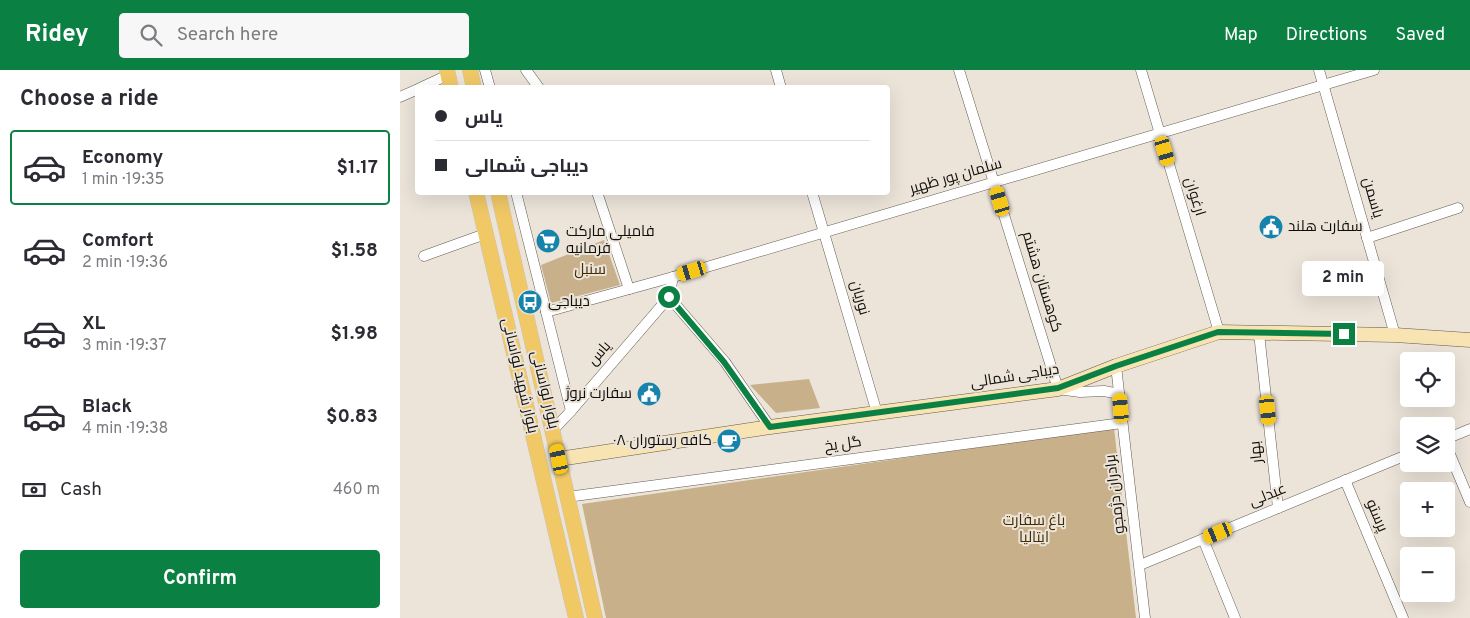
<!DOCTYPE html>
<html lang="en">
<head>
<meta charset="utf-8">
<style>
  body { margin:0; font-family:Overpass,Cairo,sans-serif; background:#f7f7f7; color:#2b2b33; height:100vh; display:flex; flex-direction:column; font-size:19px; white-space:nowrap }
  * { box-sizing:border-box; margin:0 }
  p { font-size:16px; color:#7c7c81 }
  .icon { flex:none; width:28px; height:28px; fill:none; stroke:currentColor; stroke-width:2; stroke-linecap:round; stroke-linejoin:round }
  .map { position:relative; flex:1; overflow:hidden }
  .panel { display:flex; flex-direction:column; background:#fff; width:400px }
  .panel>* { flex:none }
  .banner { position:absolute; left:15px; top:15px; width:475px; height:110px; border-radius:5px; box-shadow:0 5px 20px #0002; display:grid; align-content:center; height:110px; padding:0 20px; background:#fff }
  .buttons { position:absolute; left:1000px; top:282px; display:grid; gap:10px }
  .buttons a { display:grid; place-items:center; width:55px; height:55px; border-radius:5px; background:#fff; box-shadow:0 5px 20px #0002; font-size:25px }
  .end { position:absolute; width:22px; height:22px; margin:-11px; border:6px solid #0b8043; background:#fff; box-shadow:0 0 0 2px #fff }
  .from { border-radius:50% }
  .bubble { position:absolute; height:35px; border-radius:5px; background:#fff; box-shadow:0 5px 20px #0002; font-size:16px; font-weight:700; line-height:35px; text-align:center }
  .car { position:absolute; width:15px; height:30px; margin:-15px -8px; border-radius:6px; box-shadow:0 0 4px 1px #0007; background:linear-gradient(#f5c518 24%,#345 0 40%,#f5c518 0 76%,#345 0 86%,#f5c518 0) }
  .banner b { display:flex; align-items:center; gap:18px; height:48px; font-size:19px }
  .banner b+b { border-top:1px solid #e1e1e2 }
  .banner i { width:12px; height:12px; background:#2b2b33 }
  ul { padding:0; list-style:none }
  li { display:flex; align-items:center; gap:15px; height:75px; margin:0 10px 8px; padding:0 10px; border:2px solid transparent; border-radius:5px }
  li div { flex:1 }
  li b { display:block; font-size:19px }
  li em { font-style:normal; font-weight:700 }
  li.selected { border-color:#0b8043 }
  li>.icon { width:45px; height:45px; stroke-width:1.5 }
  h2 { padding:0 20px; font-size:22px; line-height:60px }
  .pay { display:flex; align-items:center; gap:12px; height:55px; padding:0 20px; font-size:19px }
  .pay p { margin-inline-start:auto }
  .action { display:flex; gap:10px; margin-top:auto; padding:10px 20px }
  .action a { flex:1; height:58px; border-radius:5px; background:#0b8043; color:#fff; font-size:20px; font-weight:700; line-height:58px; text-align:center }
  header { display:flex; align-items:center; gap:30px; box-sizing:border-box; height:70px; padding:0 25px; background:#0b8043; color:#fff }
  header strong { font-size:24px }
  nav { display:flex; gap:28px; margin-inline-start:auto; font-size:18px }
  .search { width:350px; height:45px; background:#f7f7f7; display:flex; align-items:center; gap:12px; box-sizing:border-box; padding:0 18px; border-radius:5px; color:#7c7c81; font-size:19px }
  main { display:flex; flex:1; min-height:0 }
  .map>svg:first-child { display:block }
  .green { fill:#c8b08a }
  .lines { fill:none; stroke-linecap:round; stroke-linejoin:round }
  .street-casing { stroke:#625b52; stroke-width:11 }
  .secondary-casing { stroke:#625b52; stroke-width:15 }
  .primary-casing { stroke:#c5c5c4; stroke-width:16 }
  .street { stroke:#fff; stroke-width:10 }
  .secondary { stroke:#f8e3b2; stroke-width:14 }
  .primary { stroke:#f0c866; stroke-width:15 }
  .route { stroke:#0b8043; stroke-width:6 }
  .labels { text-anchor:middle; dominant-baseline:central; stroke-width:4; stroke-linejoin:round; paint-order:stroke }
  .street-label { font-size:15px; fill:#0f0d09; stroke:#ece4d9 }
  .poi-label { font-size:15px; fill:#0f0d09; stroke:#ece4d9; text-anchor:start }
  .park-label { font-size:15px; fill:#412b00; stroke:#ece4d9 }
</style>
</head>
<body>
<header>
<strong>Ridey</strong>
<div class="search"><svg class="icon" aria-label="search" viewBox="0 0 24 24"><circle cx="10" cy="10" r="6"/><path d="M15 15l6 6"/></svg>Search here</div>
<nav><a>Map</a><a>Directions</a><a>Saved</a></nav>
</header>
<main>
<section class="panel">
<h2>Choose a ride</h2>
<ul>
<li class="selected"><svg class="icon" aria-label="car" viewBox="0 0 24 24"><path d="M5 17H2v-5l4-1 3-4h7l3 4 3 1v5h-3M9 17h6M6 11h13"/><circle cx="7" cy="17" r="2"/><circle cx="17" cy="17" r="2"/></svg><div><b>Economy</b><p>1 min · 19:35</p></div><em>$1.17</em></li>
<li><svg class="icon" aria-label="car" viewBox="0 0 24 24"><path d="M5 17H2v-5l4-1 3-4h7l3 4 3 1v5h-3M9 17h6M6 11h13"/><circle cx="7" cy="17" r="2"/><circle cx="17" cy="17" r="2"/></svg><div><b>Comfort</b><p>2 min · 19:36</p></div><em>$1.58</em></li>
<li><svg class="icon" aria-label="car" viewBox="0 0 24 24"><path d="M5 17H2v-5l4-1 3-4h7l3 4 3 1v5h-3M9 17h6M6 11h13"/><circle cx="7" cy="17" r="2"/><circle cx="17" cy="17" r="2"/></svg><div><b>XL</b><p>3 min · 19:37</p></div><em>$1.98</em></li>
<li><svg class="icon" aria-label="car" viewBox="0 0 24 24"><path d="M5 17H2v-5l4-1 3-4h7l3 4 3 1v5h-3M9 17h6M6 11h13"/><circle cx="7" cy="17" r="2"/><circle cx="17" cy="17" r="2"/></svg><div><b>Black</b><p>4 min · 19:38</p></div><em>$0.83</em></li>
</ul>
<div class="pay"><svg class="icon" aria-label="cash" viewBox="0 0 24 24"><path d="M3 7h18v10H3z"/><circle cx="12" cy="12" r="2"/></svg>Cash<p>460 m</p></div>
<div class="action"><a>Confirm</a></div>
</section>
<div class="map">
<svg width="1070" height="548" viewBox="0 0 1070 548">
  <rect width="100%" height="100%" fill="#ece4d9"/>
  <g class="green">
    <polygon points="204,170 220,215 151,233 141,195"/>
    <polygon points="409,309 420,338 376,343 350,315"/>
    <polygon points="714,358 736,548 206,548 182,434"/>
  </g>
  <g class="lines">
    <defs>
      <g id="street">
        <polyline points="85,0 90,18"/>
        <polyline points="126,0 139,18"/>
        <polyline points="376,0 381,18"/>
        <polyline points="559,0 658,319 680,322 704,321 719,324"/>
        <polyline points="741,0 819,262"/>
        <polyline points="919,0 995,265"/>
        <polyline points="20,18 48,5"/>
        <polyline points="0,27 18,19"/>
        <polyline points="116,122 171,341"/>
        <polyline points="197,122 229,219"/>
        <polyline points="412,122 477,343"/>
        <polyline points="967,168 1058,138"/>
        <polyline points="24,186 85,164"/>
        <polyline points="269,227 325,292 370,357"/>
        <polyline points="146,242 273,207 974,0"/>
        <polyline points="859,263 878,438"/>
        <polyline points="716,296 745,548"/>
        <polyline points="153,360 171,341 269,227 273,207"/>
        <polyline points="1046,369 1070,359"/>
        <polyline points="1046,375 1070,432"/>
        <polyline points="945,410 1003,548"/>
        <polyline points="167,427 722,353"/>
        <polyline points="803,469 835,548"/>
        <polyline points="740,495 1009,384"/>
      </g>
      <polyline id="secondary" points="159,389 370,357 658,319 716,296 819,262 995,265 1070,270"/>
      <g id="primary">
        <polyline points="47,0 51,18"/>
        <polyline points="70,0 74,18"/>
        <polyline points="76,122 176,548"/>
        <polyline points="98,122 195,548"/>
      </g>
    </defs>
    <use href="#street" class="street-casing"/>
    <use href="#secondary" class="secondary-casing"/>
    <use href="#primary" class="primary-casing"/>
    <use href="#street" class="street"/>
    <use href="#secondary" class="secondary"/>
    <use href="#primary" class="primary"/>
  </g>
  <g class="lines">
    <polyline class="route" points="269,227 324,292 370,357 658,318 716,296 818,262 944,264"/>
  </g>
  <defs>
    <symbol id="civic-disc" viewBox="-11 -11 22 22"><circle r="9.5" fill="#1583ab" stroke="#ece4d9"/><path d="M-.6-6.5H3V-4.5H.6V-3L4-1V1h2V6H-6V1h2V-1L-.6-3ZM-1.2 2.5V6h2.4V2.5Z" fill="#fff"/></symbol>
    <symbol id="supermarket-disc" viewBox="-11 -11 22 22"><circle r="9.5" fill="#1583ab" stroke="#ece4d9"/><path d="M-6-5.5h2.5l.6 2H6L4.5 2H-2.5L-4.4-4H-6ZM-1.5 3.2a1.3 1.3 0 1 0 .1 0ZM3 3.2a1.3 1.3 0 1 0 .1 0Z" fill="#fff"/></symbol>
    <symbol id="bus-disc" viewBox="-11 -11 22 22"><circle r="9.5" fill="#1583ab" stroke="#ece4d9"/><path d="M-5-6H5V4H4V6H2V4H-2V6H-4V4H-5ZM-3.5-4V0h7V-4ZM-3.5 1.2v1.5H-2V1.2ZM2 1.2v1.5H3.5V1.2Z" fill="#fff"/></symbol>
    <symbol id="cafe-disc" viewBox="-11 -11 22 22"><circle r="9.5" fill="#1583ab" stroke="#ece4d9"/><path d="M-5.5-4.5H6V0H3Q3 3.5 0 3.5H-2.5Q-5.5 3.5-5.5 0ZM3-3.2v2h1.7v-2ZM-6 4.5H4V6H-6Z" fill="#fff"/></symbol>
  </defs>
  <g fill-rule="evenodd">
    <use href="#civic-disc" x="857" y="143" width="28" height="28"/>
    <use href="#supermarket-disc" x="134" y="157" width="28" height="28"/>
    <use href="#bus-disc" x="116" y="218" width="28" height="28"/>
    <use href="#civic-disc" x="235" y="310" width="28" height="28"/>
    <use href="#cafe-disc" x="315" y="357" width="28" height="28"/>
  </g>
  <g class="labels">
    <g class="street-label">
      <text transform="translate(556 107) rotate(-16)">سلمان پور ظهیر</text>
      <text transform="translate(794 127) rotate(73)">ارغوان</text>
      <text transform="translate(972 128) rotate(74)">یاسمن</text>
      <text transform="translate(641 212) rotate(73)">کوهستان هشتم</text>
      <text transform="translate(459 228) rotate(74)">نوریان</text>
      <text transform="translate(200 284) rotate(-49)">یاس</text>
      <text transform="translate(119 306) rotate(77)">بلوار شهید لواسانی</text>
      <text transform="translate(615 307) rotate(-9)">دیباجی شمالی</text>
      <text transform="translate(144 320) rotate(77)">بلوار لواسانی</text>
      <text transform="translate(443 375) rotate(-8)">گل یخ</text>
      <text transform="translate(857 382) rotate(-96)">بهار</text>
      <text transform="translate(716 424) rotate(-97)">برادران دژمجو</text>
      <text transform="translate(868 426) rotate(-22)">عبدلی</text>
      <text transform="translate(976 446) rotate(67)">پرستو</text>
    </g>
    <g class="poi-label">
      <text x="888" y="157">سفارت هلند</text>
      <text x="166" y="162">فامیلی مارکت<tspan x="166" dy="17">فرمانیه</tspan></text>
      <text x="148" y="232">دیباجی</text>
      <text x="232" y="324" text-anchor="end">سفارت نروژ</text>
      <text x="312" y="371" text-anchor="end">کافه رستوران ٠٨</text>
    </g>
    <g class="park-label">
      <text x="190" y="200">سنبل</text>
      <text x="634" y="451">باغ سفارت<tspan x="634" dy="17">ایتالیا</tspan></text>
    </g>
  </g>
</svg>
<div class="buttons">
<a><svg class="icon" aria-label="locate" viewBox="0 0 24 24"><circle cx="12" cy="12" r="6"/><path d="M12 2v4M12 18v4M2 12h4M18 12h4"/></svg></a>
<a><svg class="icon" aria-label="layers" viewBox="0 0 24 24"><path d="M12 4l9 5-9 5-9-5zM3 14l9 5 9-5"/></svg></a>
<a>+</a>
<a>−</a>
</div>
<i class="end from" style="left:269px;top:227px"></i>
<i class="end" style="left:944px;top:264px"></i>
<div class="bubble" style="left:902px;top:191px;width:82px">2 min</div>
<i class="car" style="left:765px;top:81px;rotate:163deg"></i>
<i class="car" style="left:600px;top:131px;rotate:343deg"></i>
<i class="car" style="left:292px;top:201px;rotate:253deg"></i>
<i class="car" style="left:721px;top:338px;rotate:355deg"></i>
<i class="car" style="left:868px;top:340px;rotate:174deg"></i>
<i class="car" style="left:159px;top:389px;rotate:348deg"></i>
<i class="car" style="left:818px;top:463px;rotate:248deg"></i>
<div class="banner">
<b><i class="from"></i>یاس</b>
<b><i></i>دیباجی شمالی</b>
</div>
</div>
</main>
</body>
</html>
